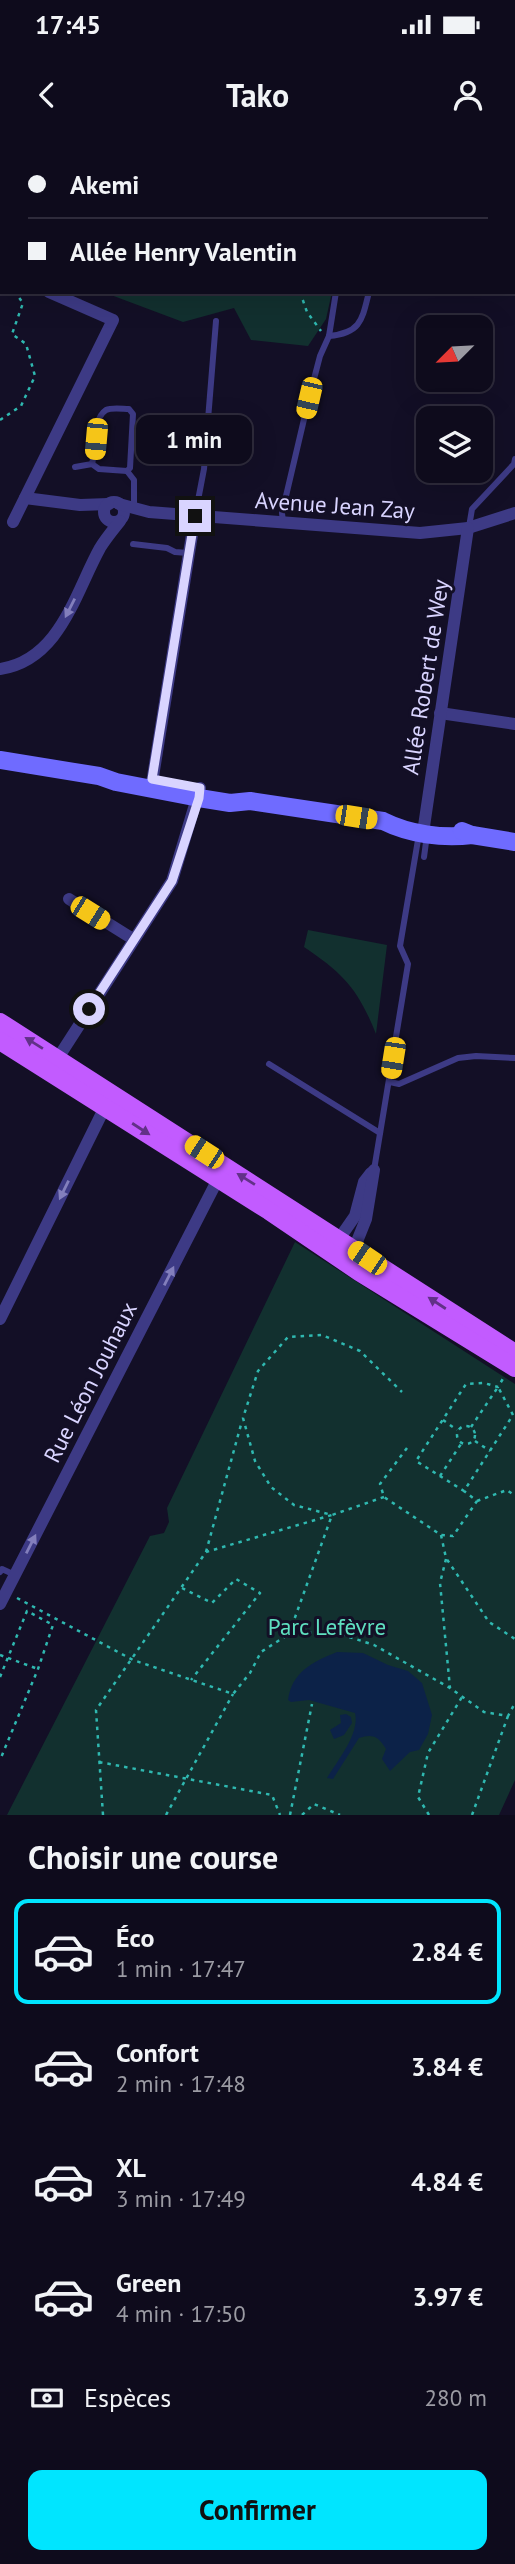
<!DOCTYPE html>
<html lang="fr">
<head>
<meta charset="utf-8">
<style>
  body { margin:0; font-family:"PT Sans",sans-serif; background:#171425; color:#f1f3f6; height:100vh; display:flex; flex-direction:column; font-size:26px; white-space:nowrap }
  * { box-sizing:border-box; margin:0 }
  p { font-size:23px; color:#9b9ba3 }
  .icon { flex:none; width:38px; height:38px; fill:none; stroke:currentColor; stroke-width:2; stroke-linecap:round; stroke-linejoin:round }
  .map { position:relative; height:1675px; overflow:hidden }
  .details { display:flex; flex-direction:column; background:#0e0b1c; flex:1 }
  .details>* { flex:none }
  .guide { position:absolute; left:0px; top:0px; width:516px; height:154px; box-shadow:0 7px 28px #0002,0 0 0 2px #2e2b3b; display:grid; align-content:center; height:154px; padding:0 28px; background:#0e0b1c }
  .needle { width:46px; rotate:246deg }
  .controls { position:absolute; left:416px; top:175px; display:grid; gap:14px }
  .controls a { display:grid; place-items:center; width:77px; height:77px; border-radius:14px; background:#0e0b1c; box-shadow:0 7px 28px #0002,0 0 0 2px #2e2b3b; font-size:35px }
  .end { position:absolute; width:32px; height:32px; margin:-16px; border:9px solid #d9d4ff; background:#111; box-shadow:0 0 0 4px #111 }
  .from { border-radius:50% }
  .bubble { position:absolute; height:49px; border-radius:14px; background:#0e0b1c; box-shadow:0 7px 28px #0002,0 0 0 2px #2e2b3b; font-size:23px; font-weight:700; line-height:49px; text-align:center }
  .car { position:absolute; width:21px; height:42px; margin:-21px -10px; border-radius:9px; box-shadow:0 0 5px 2px #0007; background:linear-gradient(#f5c518 24%,#345 0 40%,#f5c518 0 76%,#345 0 86%,#f5c518 0) }
  .guide b { display:flex; align-items:center; gap:24px; height:66px; font-size:26px }
  .guide b+b { border-top:2px solid #2e2b3b }
  .guide i { width:18px; height:18px; background:#f1f3f6 }
  ul { padding:0; list-style:none }
  li { display:flex; align-items:center; gap:21px; height:105px; margin:0 14px 10px; padding:0 14px; border:4px solid transparent; border-radius:14px }
  li div { flex:1 }
  li b { display:block; font-size:26px }
  li em { font-style:normal; font-weight:700 }
  li.on { border-color:#00e5ff }
  li>.icon { width:63px; height:63px; stroke-width:1.5 }
  h2 { padding:0 28px; font-size:32px; line-height:84px }
  .pay { display:flex; align-items:center; gap:18px; height:77px; padding:0 28px; font-size:26px }
  .pay p { margin-inline-start:auto }
  .button { display:flex; gap:14px; margin-top:auto; padding:14px 28px }
  .button a { flex:1; height:80px; border-radius:14px; background:#00e5ff; color:#111; font-size:28px; font-weight:700; line-height:80px; text-align:center }
  .status { display:flex; justify-content:space-between; align-items:center; height:49px; padding:0 35px; background:#0e0b1c; direction:ltr }
  .status svg { height:19px; fill:currentColor }
  header { display:flex; justify-content:space-between; align-items:center; height:91px; padding:0 28px; background:#0e0b1c; font-size:32px; font-weight:700 }
  .map>svg:first-child { display:block }
  .green { fill:#12302f }
  .water { fill:#0c2248 }
  .lines { fill:none; stroke-linecap:round; stroke-linejoin:round }
  .path { stroke:#2fb8b0; stroke-width:2.5; stroke-dasharray:3.5 5; stroke-linecap:butt }
  .service { stroke:#3d3a85; stroke-width:6 }
  .minor { stroke:#3d3a85; stroke-width:12 }
  .secondary { stroke:#6f6bff; stroke-width:18 }
  .primary { stroke:#c25bff; stroke-width:18 }
  .oneway { fill:#837fbc }
  .oneway2 { fill:#623188 }
  .route { stroke:#d9d4ff; stroke-width:9 }
  .labels { text-anchor:middle; dominant-baseline:central; stroke-width:6; stroke-linejoin:round; paint-order:stroke }
  .street-label { font-size:23px; fill:#d9d4ff; stroke:#130f26 }
  .park-label { font-size:23px; fill:#5fe0c0; stroke:#130f26 }
</style>
</head>
<body>
<div class="status"><b>17:45</b><svg viewBox="0 0 49 12"><path d="M0 12V9h3v3zM5 12V6h3v6zM10 12V3h3v9zM15 12V0h3v12zM26 1h20v11H26zM47 4h2v5h-2z"/></svg></div>
<header><svg class="icon" aria-label="back" viewBox="0 0 24 24"><path d="M15 5l-7 7 7 7"/></svg>Tako<svg class="icon" aria-label="person" viewBox="0 0 24 24"><circle cx="12" cy="8" r="4"/><path d="M4 21q1-7 8-7t8 7"/></svg></header>
<div class="map">
<svg width="515" height="1675" viewBox="0 0 515 1675">
  <rect width="100%" height="100%" fill="#130f26"/>
  <g class="green">
    <polygon points="0,0 415,0 2,2 2,114"/>
    <polygon points="103,152 332,152 326,179 308,206 251,200 234,168 183,182"/>
    <path d="M308,790L387,805L376,894C358,849 344,834 304,807Z"/>
    <polygon points="295,1102 515,1244 515,1640 499,1675 7,1675 150,1396 164,1393 169,1382 167,1368"/>
  </g>
  <g class="water">
    <path d="M337,1512L363,1513L388,1525L408,1531L422,1543L432,1575L428,1594L419,1610L410,1612L390,1631L382,1619L386,1609C379,1597 373,1593 359,1598L333,1639L327,1638C337,1621 360,1594 355,1573L309,1560L291,1562L288,1560C292,1532 312,1522 337,1512Z"/>
    <polygon points="346,1574 351,1577 352,1583 344,1595 334,1599 330,1590 341,1583 340,1575"/>
  </g>
  <g class="lines">
    <g class="path">
      <polyline points="61,0 68,2"/>
      <polyline points="257,0 263,2"/>
      <polyline points="344,0 344,2"/>
      <polyline points="36,2 37,0"/>
      <polyline points="70,2 71,0"/>
      <polyline points="317,2 320,0"/>
      <polyline points="0,70 2,68"/>
      <polyline points="0,139 2,140"/>
      <polyline points="300,152 307,172 321,191"/>
      <polyline points="0,280 21,266 35,236 26,204 12,194 23,163 15,152"/>
      <polyline points="443,1280 457,1290"/>
      <circle cx="466" cy="1295" r="9"/>
      <polyline points="471,1287 498,1247 513,1275 464,1351 416,1321 466,1244 484,1243 498,1247 504,1237"/>
      <polyline points="475,1301 490,1311"/>
      <polyline points="407,1308 380,1344 384,1357 441,1395 453,1396 477,1361 464,1351"/>
      <polyline points="440,1336 461,1304"/>
      <polyline points="384,1357 332,1375 294,1365 271,1347 255,1321 243,1278 258,1231 288,1197 322,1195 360,1211 402,1252"/>
      <polyline points="477,1361 507,1350 515,1356"/>
      <polyline points="441,1395 446,1418 489,1482 515,1499"/>
      <polyline points="206,1412 242,1281"/>
      <polyline points="446,1419 440,1443 450,1548"/>
      <polyline points="182,1448 212,1463 236,1439 260,1453 191,1540"/>
      <polyline points="17,1458 133,1520 233,1554 250,1533 261,1512 289,1494 331,1491 374,1505 450,1548 484,1572 508,1576 515,1563"/>
      <polyline points="289,1494 332,1375"/>
      <polyline points="0,1515 38,1529"/>
      <polyline points="0,1537 27,1471 53,1485 38,1529 0,1620"/>
      <polyline points="99,1622 272,1655 280,1675"/>
      <polyline points="103,1675 96,1570 206,1412 332,1375"/>
      <polyline points="166,1675 233,1554"/>
      <polyline points="290,1675 312,1564"/>
      <polyline points="302,1675 314,1664 340,1675"/>
      <polyline points="429,1675 418,1657 428,1613 462,1557"/>
      <polyline points="472,1675 508,1576"/>
    </g>
    <g class="service">
      <path d="M329,196C361,193 362,180 369,152"/>
      <path d="M92,324C96,310 92,279 106,270C112,267 123,269 129,269L133,274L130,328L127,331"/>
      <polyline points="75,327 92,324 99,329 127,331"/>
      <polyline points="127,331 134,340 134,368"/>
      <polyline points="195,376 204,329 216,181"/>
      <polyline points="283,382 282,373 309,258 320,216 329,196 336,152"/>
      <polyline points="469,387 472,369 514,324 515,319"/>
      <polyline points="133,404 167,408 175,412 188,413"/>
      <polyline points="424,717 427,695"/>
      <polyline points="269,924 380,993"/>
      <polyline points="390,942 399,944 458,918 476,916 515,918"/>
      <polyline points="374,1030 408,824 400,806 419,694"/>
      <polyline points="0,1432 2,1429 15,1435"/>
    </g>
    <g class="minor">
      <polyline points="25,358 80,365 109,364"/>
      <circle cx="114" cy="372" r="10"/>
      <polyline points="119,364 149,372 420,393 468,388 515,373"/>
      <polyline points="13,382 113,180 49,152"/>
      <path d="M0,529C60,520 75,453 100,408C106,398 113,390 120,381"/>
      <polyline points="440,573 515,584"/>
      <polyline points="151,649 195,376"/>
      <polyline points="423,693 468,388"/>
      <polyline points="69,759 133,799"/>
      <polyline points="58,918 172,741 200,648"/>
      <polyline points="339,1099 355,1076 364,1042 371,1033"/>
      <polyline points="354,1109 366,1079 374,1030"/>
      <polyline points="0,1179 105,967"/>
      <polyline points="0,1464 218,1039"/>
    </g>
    <g class="secondary">
      <path d="M0,620L99,636L116,642L199,658L230,663L250,661L383,681C409,694 443,699 472,695"/>
      <polyline points="462,691 472,695 515,702"/>
    </g>
    <g class="primary">
      <polyline points="0,882 515,1213"/>
      <polyline points="0,901 269,1071 359,1132 515,1228"/>
    </g>
  </g>
  <defs><path id="oneway-solid" d="M-6-.8H1V-3.2L6.5 0L1 3.2V.8H-6Z" transform="scale(1.75)"/></defs>
  <g class="oneway">
    <use href="#oneway-solid" transform="translate(70 468) rotate(117)"/>
    <use href="#oneway-solid" transform="translate(64 1050) rotate(116)"/>
    <use href="#oneway-solid" transform="translate(169 1136) rotate(-63)"/>
    <use href="#oneway-solid" transform="translate(31 1404) rotate(-63)"/>
  </g>
  <g class="oneway2">
    <use href="#oneway-solid" transform="translate(34 903) rotate(-148)"/>
    <use href="#oneway-solid" transform="translate(141 989) rotate(33)"/>
    <use href="#oneway-solid" transform="translate(246 1039) rotate(-148)"/>
    <use href="#oneway-solid" transform="translate(437 1163) rotate(-147)"/>
  </g>
  <g class="lines">
    <polyline class="route" points="89,869 172,741 199,658 200,648 152,639 195,376"/>
  </g>
  <g class="labels">
    <g class="street-label">
      <text transform="translate(335 365) rotate(4)">Avenue Jean Zay</text>
      <text transform="translate(425 537) rotate(-81)">Allée Robert de Wey</text>
      <text transform="translate(90 1242) rotate(-63)">Rue Léon Jouhaux</text>
    </g>
    <g class="park-label">
      <text x="327" y="1486">Parc Lefèvre</text>
    </g>
  </g>
</svg>
<div class="controls">
<a><svg class="needle" viewBox="-14 -14 28 28"><path d="M0-13l5 13h-10z" fill="#e53935"/><path d="M0 13l5-13h-10z" fill="#9b9ba3"/></svg></a>
<a><svg class="icon" aria-label="layers" viewBox="0 0 24 24"><path d="M12 4l9 5-9 5-9-5zM3 14l9 5 9-5"/></svg></a>
</div>
<i class="end from" style="left:89px;top:869px"></i>
<i class="end" style="left:195px;top:376px"></i>
<div class="bubble" style="left:136px;top:275px;width:116px">1 min</div>
<i class="car" style="left:309px;top:258px;rotate:193deg"></i>
<i class="car" style="left:96px;top:299px;rotate:185deg"></i>
<i class="car" style="left:356px;top:677px;rotate:99deg"></i>
<i class="car" style="left:90px;top:773px;rotate:122deg"></i>
<i class="car" style="left:393px;top:918px;rotate:189deg"></i>
<i class="car" style="left:204px;top:1012px;rotate:303deg"></i>
<i class="car" style="left:367px;top:1118px;rotate:304deg"></i>
<div class="guide">
<b><i class="from"></i>Akemi</b>
<b><i></i>Allée Henry Valentin</b>
</div>
</div>
<section class="details">
<h2>Choisir une course</h2>
<ul>
<li class="on"><svg class="icon" aria-label="car" viewBox="0 0 24 24"><path d="M5 17H2v-5l4-1 3-4h7l3 4 3 1v5h-3M9 17h6M6 11h13"/><circle cx="7" cy="17" r="2"/><circle cx="17" cy="17" r="2"/></svg><div><b>Éco</b><p>1 min · 17:47</p></div><em>2.84 €</em></li>
<li><svg class="icon" aria-label="car" viewBox="0 0 24 24"><path d="M5 17H2v-5l4-1 3-4h7l3 4 3 1v5h-3M9 17h6M6 11h13"/><circle cx="7" cy="17" r="2"/><circle cx="17" cy="17" r="2"/></svg><div><b>Confort</b><p>2 min · 17:48</p></div><em>3.84 €</em></li>
<li><svg class="icon" aria-label="car" viewBox="0 0 24 24"><path d="M5 17H2v-5l4-1 3-4h7l3 4 3 1v5h-3M9 17h6M6 11h13"/><circle cx="7" cy="17" r="2"/><circle cx="17" cy="17" r="2"/></svg><div><b>XL</b><p>3 min · 17:49</p></div><em>4.84 €</em></li>
<li><svg class="icon" aria-label="car" viewBox="0 0 24 24"><path d="M5 17H2v-5l4-1 3-4h7l3 4 3 1v5h-3M9 17h6M6 11h13"/><circle cx="7" cy="17" r="2"/><circle cx="17" cy="17" r="2"/></svg><div><b>Green</b><p>4 min · 17:50</p></div><em>3.97 €</em></li>
</ul>
<div class="pay"><svg class="icon" aria-label="cash" viewBox="0 0 24 24"><path d="M3 7h18v10H3z"/><circle cx="12" cy="12" r="2"/></svg>Espèces<p>280 m</p></div>
<div class="button"><a>Confirmer</a></div>
</section>
</body>
</html>
